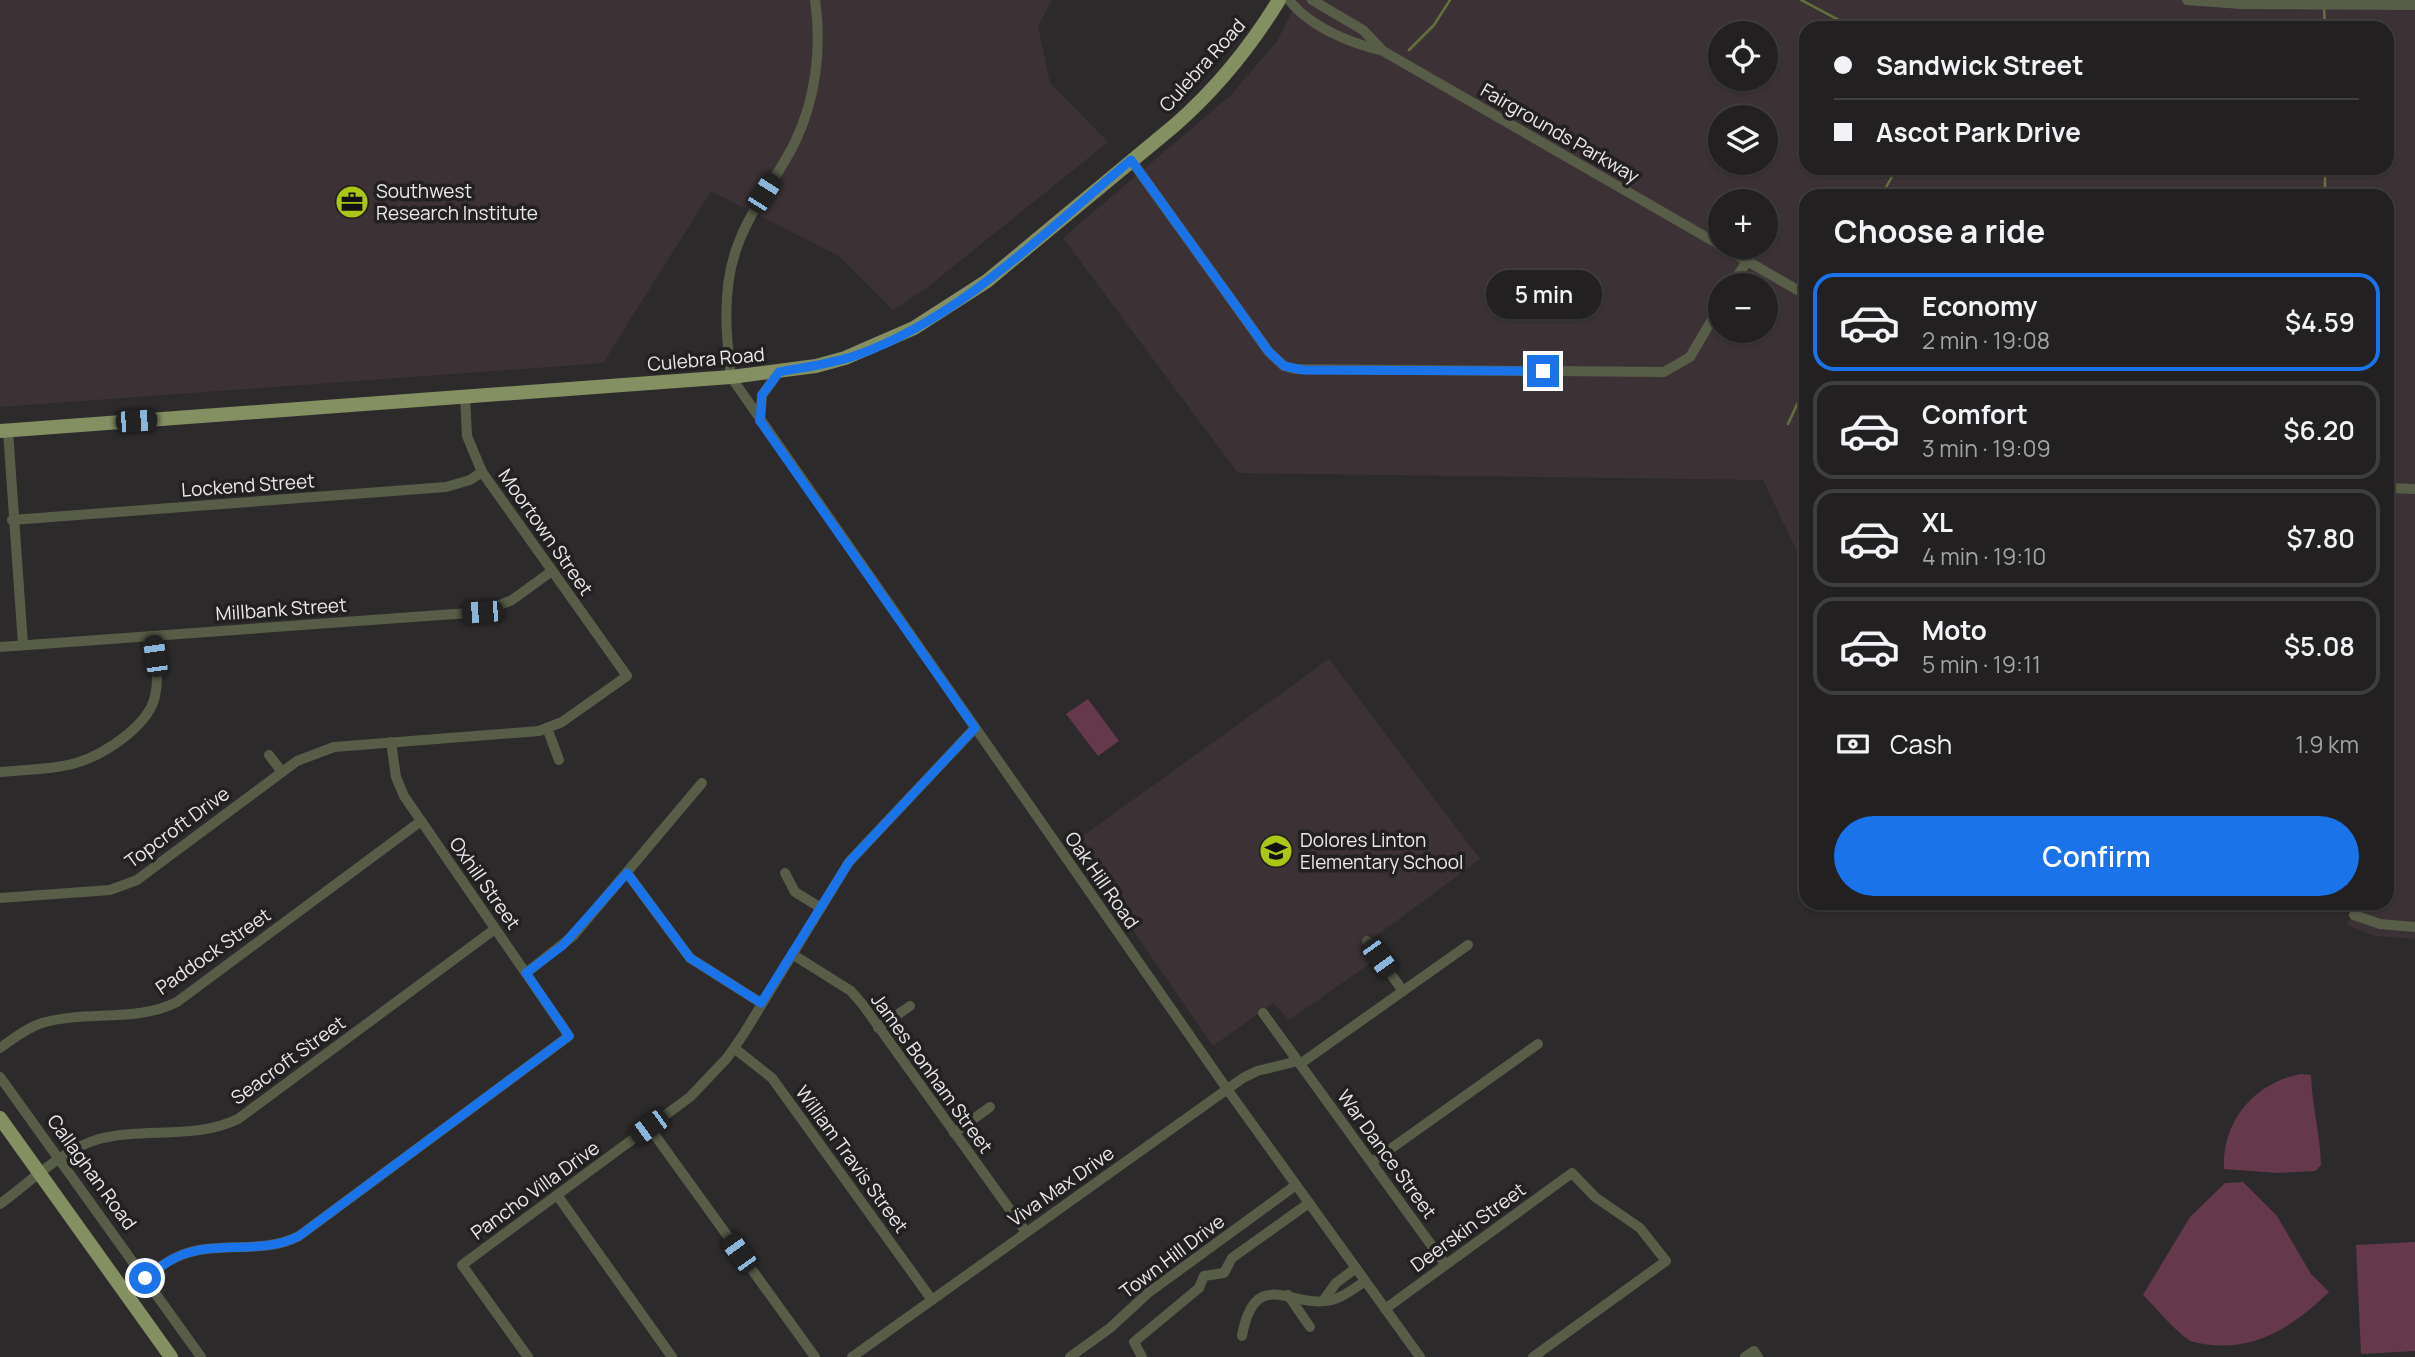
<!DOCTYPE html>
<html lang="en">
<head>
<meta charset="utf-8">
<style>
  body { margin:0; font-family:Manrope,sans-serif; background:#2a2829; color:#f1f3f6; height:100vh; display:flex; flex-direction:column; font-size:26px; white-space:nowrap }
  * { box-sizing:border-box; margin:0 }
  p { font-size:23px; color:#a2a3a5 }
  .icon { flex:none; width:38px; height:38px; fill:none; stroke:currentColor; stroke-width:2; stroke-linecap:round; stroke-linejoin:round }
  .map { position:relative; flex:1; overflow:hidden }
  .side { position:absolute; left:1799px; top:189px; width:595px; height:721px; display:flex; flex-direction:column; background:#222020; border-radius:21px; box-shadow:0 2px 5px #0004,0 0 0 2px #3f3e3e }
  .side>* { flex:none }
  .guide { position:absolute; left:1799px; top:21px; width:595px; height:154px; border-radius:21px; box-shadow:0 2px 5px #0004,0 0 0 2px #3f3e3e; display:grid; align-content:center; height:154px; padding:0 35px; background:#222020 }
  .controls { position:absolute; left:1708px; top:21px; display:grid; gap:14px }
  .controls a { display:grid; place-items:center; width:70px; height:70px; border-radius:50%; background:#222020; box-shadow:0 2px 5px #0004,0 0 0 2px #3f3e3e; font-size:35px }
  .end { position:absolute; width:32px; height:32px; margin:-16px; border:9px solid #1a73e8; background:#fff; box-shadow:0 0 0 4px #fff }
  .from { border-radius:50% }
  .bubble { position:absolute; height:49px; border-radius:24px; background:#222020; box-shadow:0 2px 5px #0004,0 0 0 2px #3f3e3e; font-size:23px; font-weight:600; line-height:49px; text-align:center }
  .car { position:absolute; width:21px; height:42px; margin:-21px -10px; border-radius:9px; box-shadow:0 0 5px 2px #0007; background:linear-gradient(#222 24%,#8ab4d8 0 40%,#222 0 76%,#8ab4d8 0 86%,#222 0) }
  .guide b { display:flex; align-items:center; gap:24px; height:66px; font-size:26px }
  .guide b+b { border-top:2px solid #3f3e3e }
  .guide i { width:18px; height:18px; background:#f1f3f6 }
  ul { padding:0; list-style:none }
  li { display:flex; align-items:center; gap:21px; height:98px; margin:0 14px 10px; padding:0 21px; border:4px solid #3f3e3e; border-radius:21px }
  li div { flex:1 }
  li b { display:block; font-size:26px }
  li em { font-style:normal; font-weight:600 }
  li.active { border-color:#1a73e8 }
  li>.icon { width:63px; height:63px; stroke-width:1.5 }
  h2 { padding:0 35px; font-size:32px; line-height:84px }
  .pay { display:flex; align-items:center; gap:18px; height:77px; padding:0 35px; font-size:26px }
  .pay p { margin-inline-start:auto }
  .cta { display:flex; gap:14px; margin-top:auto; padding:14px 35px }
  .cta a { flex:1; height:80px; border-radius:42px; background:#1a73e8; color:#fff; font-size:28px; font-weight:600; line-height:80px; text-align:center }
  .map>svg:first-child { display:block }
  .built { fill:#3c3236; fill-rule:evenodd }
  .park { fill:#65384c }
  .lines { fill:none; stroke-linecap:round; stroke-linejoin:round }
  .stream { stroke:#65713d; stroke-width:2.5 }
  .minor { stroke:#585d48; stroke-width:10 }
  .major { stroke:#848f62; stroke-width:14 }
  .route { stroke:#1a73e8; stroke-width:9 }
  .labels { text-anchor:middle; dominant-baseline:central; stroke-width:7; stroke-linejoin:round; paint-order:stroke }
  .street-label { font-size:19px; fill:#eae8e9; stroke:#232021 }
  .poi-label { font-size:19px; fill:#eae8e9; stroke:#232021; text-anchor:start }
</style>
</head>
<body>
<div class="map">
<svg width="2415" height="1357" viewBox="0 0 2415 1357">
  <rect width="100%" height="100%" fill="#2d2a2b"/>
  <g class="built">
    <polygon points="0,0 1052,0 1038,26 1050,83 1108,142 929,286 893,310 839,256 711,191 603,363 0,407"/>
    <path d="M1298,0H2415V939L2375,936L2347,925L2357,903H2387V838L2391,829H2387V196H1806V570L1763,480L1238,473L1063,238L1231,95L1277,41ZM1806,28H2387V168H1806ZM1720,33H1766V79H1720ZM1720,117H1766V163H1720ZM1720,201H1766V247H1720ZM1720,285H1766V331H1720Z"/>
    <polygon points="1329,659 1480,859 1361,947 1371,963 1289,1020 1273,1003 1213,1046 1073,843"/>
  </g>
  <g class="park">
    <polygon points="1088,699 1119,741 1098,756 1066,714"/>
    <path d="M2301,1074L2311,1075C2312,1106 2320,1132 2321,1165L2315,1171L2278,1173L2224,1169C2222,1121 2254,1083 2301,1074Z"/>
    <path d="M2243,1182L2277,1216L2311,1274L2329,1292C2291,1329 2247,1357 2190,1341C2173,1329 2158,1310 2143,1295L2190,1217L2225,1183Z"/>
    <polygon points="2415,1242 2415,1351 2361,1354 2356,1245"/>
  </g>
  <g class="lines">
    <g class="stream">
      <polyline points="1801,0 1854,28"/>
      <polyline points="2324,7 2325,28"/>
      <polyline points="1409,50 1434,25 1450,0"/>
      <polyline points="2325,168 2325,196"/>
      <polyline points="1881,196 1897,168"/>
      <polyline points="1788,424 1806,385"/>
    </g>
    <g class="minor">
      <path d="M815,0C822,46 816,99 795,142C777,179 749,210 736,250C722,290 726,336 731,377L1227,1089L1420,1357"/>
      <path d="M1289,0C1310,27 1350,43 1383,51L1720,245"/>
      <polyline points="1312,0 1363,30 1381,49"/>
      <polyline points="2187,0 2241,4 2415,5"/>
      <polyline points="1131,160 1269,352 1284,366 1295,369 1664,372 1690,357 1720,306"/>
      <polyline points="1723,247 1806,295"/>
      <polyline points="1732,285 1747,261"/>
      <polyline points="760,421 762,395 779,372"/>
      <polyline points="8,431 23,645"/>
      <polyline points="2387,488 2415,489"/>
      <polyline points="12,520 446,487 470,480 482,472"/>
      <polyline points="0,647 482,612 512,600 552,571"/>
      <polyline points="547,728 559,760"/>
      <polyline points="269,755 282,772"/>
      <path d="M0,772C55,767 82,771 127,735C139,725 152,712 155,696C160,676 154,655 152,636"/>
      <polyline points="627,873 690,958 761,1003"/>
      <polyline points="785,873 795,892 821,908"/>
      <polyline points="0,898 110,890 137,880 297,761 334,747 539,731 562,722 627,676 482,472 467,436 465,396"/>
      <polyline points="2354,915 2380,924 2415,927"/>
      <polyline points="1367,941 1403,991"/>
      <polyline points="792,954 851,991 863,1005 1026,1232"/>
      <polyline points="526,973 573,936 702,783"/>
      <polyline points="1263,1013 1445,1264"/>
      <polyline points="878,1028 910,1006"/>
      <path d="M0,1048C13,1039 26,1028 42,1023C86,1010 135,1023 177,1002L421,821"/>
      <polyline points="734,1048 772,1078 932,1300"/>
      <polyline points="1300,1064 1468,945"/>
      <polyline points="0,1077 201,1357"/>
      <polyline points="649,1127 815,1357"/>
      <polyline points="954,1133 990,1107"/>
      <polyline points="1372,1162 1538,1044"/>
      <polyline points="557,1195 672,1357"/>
      <path d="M0,1204C30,1182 63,1149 99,1139C144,1127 195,1140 238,1119L495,929"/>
      <path d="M145,1278C155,1271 165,1262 177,1257C215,1239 261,1256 299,1236L569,1036L404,796L396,777L391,742"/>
      <polyline points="1288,1295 1310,1327"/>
      <polyline points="1323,1301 1336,1283 1356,1268"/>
      <polyline points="1385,1309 1572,1173 1595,1197 1640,1228 1666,1261 1533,1357"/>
      <path d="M1242,1336C1255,1264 1293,1310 1332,1300C1344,1297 1355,1288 1365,1281"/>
      <polyline points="528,1357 462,1265 690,1097 727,1058 743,1035 849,862 975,728"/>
      <polyline points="852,1357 1243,1078 1257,1071 1298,1061"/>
      <polyline points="1070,1357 1110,1328 1148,1293 1296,1185"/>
      <polyline points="1142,1357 1134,1342 1199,1288 1204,1276 1224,1273 1232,1258 1309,1203"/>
      <polyline points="1745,1357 1754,1351 1758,1357"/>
    </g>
    <g class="major">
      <path d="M0,431L731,377L816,366L845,358L914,328L987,281L1175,125C1216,89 1251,46 1279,0"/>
      <polyline points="0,1118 171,1357"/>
    </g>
  </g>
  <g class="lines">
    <path class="route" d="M145,1278C155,1271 165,1262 177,1257C215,1239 261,1256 299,1236L569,1036L526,973L562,946L627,873L690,958L761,1003L849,862L975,728L760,421L762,395L779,372C805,367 832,364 857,355C961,318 1048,229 1131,160L1269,352L1284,366L1303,370L1543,371"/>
  </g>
  <defs>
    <symbol id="office-disc" viewBox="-11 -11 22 22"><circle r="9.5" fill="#abc615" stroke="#232021"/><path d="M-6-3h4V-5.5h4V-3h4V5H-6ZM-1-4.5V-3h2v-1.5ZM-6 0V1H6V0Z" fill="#111"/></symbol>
    <symbol id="school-disc" viewBox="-11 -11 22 22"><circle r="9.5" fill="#abc615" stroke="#232021"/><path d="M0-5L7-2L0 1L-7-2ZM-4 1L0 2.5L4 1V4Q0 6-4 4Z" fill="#111"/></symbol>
  </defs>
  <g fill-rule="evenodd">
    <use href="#office-disc" x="333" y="183" width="38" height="38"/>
    <use href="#school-disc" x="1257" y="832" width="38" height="38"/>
  </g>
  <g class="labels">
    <g class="street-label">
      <text transform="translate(1202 65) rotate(-48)">Culebra Road</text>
      <text transform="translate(1560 133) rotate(30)">Fairgrounds Parkway</text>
      <text transform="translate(706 359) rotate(-5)">Culebra Road</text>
      <text transform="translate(248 485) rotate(-4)">Lockend Street</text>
      <text transform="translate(546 532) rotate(55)">Moortown Street</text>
      <text transform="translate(281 609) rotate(-4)">Millbank Street</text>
      <text transform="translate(177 827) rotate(-36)">Topcroft Drive</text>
      <text transform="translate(1102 880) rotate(55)">Oak Hill Road</text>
      <text transform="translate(485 883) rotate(55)">Oxhill Street</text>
      <text transform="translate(213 951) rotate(-35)">Paddock Street</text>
      <text transform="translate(288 1060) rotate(-36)">Seacroft Street</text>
      <text transform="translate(932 1073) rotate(54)">James Bonham Street</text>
      <text transform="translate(1387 1154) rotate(54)">War Dance Street</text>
      <text transform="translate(852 1159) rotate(54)">William Travis Street</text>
      <text transform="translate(92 1172) rotate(54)">Callaghan Road</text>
      <text transform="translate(1061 1186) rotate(-35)">Viva Max Drive</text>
      <text transform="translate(535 1190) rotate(-36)">Pancho Villa Drive</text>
      <text transform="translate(1468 1227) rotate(-36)">Deerskin Street</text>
      <text transform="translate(1172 1256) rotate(-37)">Town Hill Drive</text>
    </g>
    <g class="poi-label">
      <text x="376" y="191">Southwest<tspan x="376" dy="22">Research Institute</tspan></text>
      <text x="1300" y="840">Dolores Linton<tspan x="1300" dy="22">Elementary School</tspan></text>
    </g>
  </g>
</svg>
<div class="controls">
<a><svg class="icon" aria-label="locate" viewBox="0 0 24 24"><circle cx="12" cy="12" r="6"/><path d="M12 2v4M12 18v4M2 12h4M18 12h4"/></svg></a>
<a><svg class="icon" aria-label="layers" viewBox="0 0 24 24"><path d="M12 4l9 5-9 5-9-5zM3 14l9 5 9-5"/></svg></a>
<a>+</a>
<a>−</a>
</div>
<i class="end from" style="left:145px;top:1278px"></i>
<i class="end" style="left:1543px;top:371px"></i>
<div class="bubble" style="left:1486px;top:270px;width:116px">5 min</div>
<i class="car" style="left:764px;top:193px;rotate:32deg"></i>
<i class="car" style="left:136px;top:421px;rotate:86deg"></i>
<i class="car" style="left:482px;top:612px;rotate:266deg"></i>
<i class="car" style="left:155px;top:656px;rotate:352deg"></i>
<i class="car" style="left:1379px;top:958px;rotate:144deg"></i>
<i class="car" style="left:649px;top:1127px;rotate:234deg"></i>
<i class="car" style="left:739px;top:1253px;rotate:324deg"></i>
<div class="guide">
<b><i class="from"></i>Sandwick Street</b>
<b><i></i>Ascot Park Drive</b>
</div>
<section class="side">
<h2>Choose a ride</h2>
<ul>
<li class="active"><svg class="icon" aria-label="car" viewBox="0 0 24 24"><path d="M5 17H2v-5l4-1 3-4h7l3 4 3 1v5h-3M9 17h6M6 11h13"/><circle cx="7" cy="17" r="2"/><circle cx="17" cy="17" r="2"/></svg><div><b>Economy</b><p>2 min · 19:08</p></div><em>$4.59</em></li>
<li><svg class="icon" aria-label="car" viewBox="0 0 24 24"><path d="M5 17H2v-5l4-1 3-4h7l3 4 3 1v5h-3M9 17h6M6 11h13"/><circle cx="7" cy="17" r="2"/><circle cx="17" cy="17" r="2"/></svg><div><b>Comfort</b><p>3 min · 19:09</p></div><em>$6.20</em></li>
<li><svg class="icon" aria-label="car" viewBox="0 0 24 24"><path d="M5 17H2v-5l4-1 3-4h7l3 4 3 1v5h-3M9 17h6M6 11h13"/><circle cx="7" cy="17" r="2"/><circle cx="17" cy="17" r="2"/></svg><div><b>XL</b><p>4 min · 19:10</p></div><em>$7.80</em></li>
<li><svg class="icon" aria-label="car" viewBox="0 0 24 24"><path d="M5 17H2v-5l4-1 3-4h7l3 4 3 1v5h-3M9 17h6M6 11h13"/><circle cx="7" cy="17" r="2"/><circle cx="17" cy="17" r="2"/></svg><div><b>Moto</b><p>5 min · 19:11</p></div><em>$5.08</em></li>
</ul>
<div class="pay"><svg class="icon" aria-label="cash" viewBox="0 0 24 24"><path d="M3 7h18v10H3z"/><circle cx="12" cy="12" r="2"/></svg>Cash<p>1.9 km</p></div>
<div class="cta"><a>Confirm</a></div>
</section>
</div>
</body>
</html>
